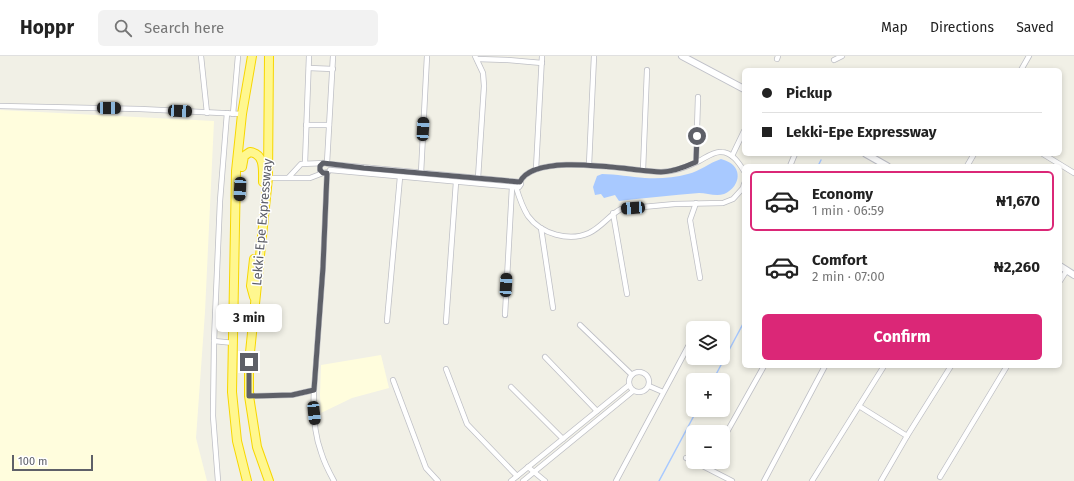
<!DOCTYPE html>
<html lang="en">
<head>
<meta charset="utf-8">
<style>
  body { margin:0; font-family:"Fira Sans",sans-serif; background:#f2f2f2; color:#222; height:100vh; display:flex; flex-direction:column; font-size:15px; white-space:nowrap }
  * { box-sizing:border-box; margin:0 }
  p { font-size:13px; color:#767676 }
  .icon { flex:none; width:22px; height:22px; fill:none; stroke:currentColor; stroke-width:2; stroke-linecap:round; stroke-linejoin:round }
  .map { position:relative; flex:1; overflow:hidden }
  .panel { position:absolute; left:742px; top:108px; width:320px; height:204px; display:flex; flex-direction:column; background:#fff; border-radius:6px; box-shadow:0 2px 6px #0003 }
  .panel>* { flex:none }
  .guide { position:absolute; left:742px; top:12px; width:320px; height:88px; border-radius:6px; box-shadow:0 2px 6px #0003; display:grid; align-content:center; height:88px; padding:0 20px; background:#fff }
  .tools { position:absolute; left:686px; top:265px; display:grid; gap:8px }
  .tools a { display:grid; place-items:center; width:44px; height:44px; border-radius:6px; background:#fff; box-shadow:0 2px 6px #0003; font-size:20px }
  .scale { position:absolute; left:12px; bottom:10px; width:81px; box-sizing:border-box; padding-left:4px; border:2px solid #5e6068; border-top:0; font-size:11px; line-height:14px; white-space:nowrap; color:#5e6068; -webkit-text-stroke:3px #fff; paint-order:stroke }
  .end { position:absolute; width:18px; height:18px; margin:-9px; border:5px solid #5e6068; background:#fff; box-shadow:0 0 0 2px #fff }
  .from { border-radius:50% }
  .bubble { position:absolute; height:28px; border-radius:6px; background:#fff; box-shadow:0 2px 6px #0003; font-size:13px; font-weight:700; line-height:28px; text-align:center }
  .car { position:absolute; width:12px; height:24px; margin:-12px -6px; border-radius:5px; box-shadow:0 0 3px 1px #0007; background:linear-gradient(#222 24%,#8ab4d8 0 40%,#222 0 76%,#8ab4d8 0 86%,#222 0) }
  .guide b { display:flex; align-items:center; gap:14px; height:38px; font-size:15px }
  .guide b+b { border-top:1px solid #e0e0e0 }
  .guide i { width:10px; height:10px; background:#222 }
  ul { padding:7px 0 0; list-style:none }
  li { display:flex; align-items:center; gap:12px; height:60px; margin:0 8px 6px; padding:0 12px; border:2px solid transparent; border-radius:6px }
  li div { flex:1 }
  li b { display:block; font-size:15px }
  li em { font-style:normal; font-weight:700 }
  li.on { border-color:#db2777 }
  li>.icon { width:36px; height:36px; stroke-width:1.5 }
  .cta { display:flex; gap:8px; margin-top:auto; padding:8px 20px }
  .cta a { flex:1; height:46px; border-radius:6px; background:#db2777; color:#fff; font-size:16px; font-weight:700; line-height:46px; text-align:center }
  header { display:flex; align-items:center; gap:24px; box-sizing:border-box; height:56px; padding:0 20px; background:#fff; border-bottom:1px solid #e0e0e0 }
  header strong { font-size:19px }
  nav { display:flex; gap:22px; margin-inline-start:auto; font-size:14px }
  .search { width:280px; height:36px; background:#f2f2f2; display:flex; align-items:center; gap:10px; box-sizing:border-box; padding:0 14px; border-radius:6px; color:#767676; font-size:15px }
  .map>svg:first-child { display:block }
  .commercial { fill:#fffddd }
  .water { fill:#a8c9ff }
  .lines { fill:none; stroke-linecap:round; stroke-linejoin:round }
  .stream { stroke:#a8c9ff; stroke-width:1.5 }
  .street-casing { stroke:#bebfc5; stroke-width:6 }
  .secondary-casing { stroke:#bfc0c8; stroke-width:8 }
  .highway-casing { stroke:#f7d700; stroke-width:10 }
  .street { stroke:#fff; stroke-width:4.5 }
  .secondary { stroke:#fff; stroke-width:6 }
  .highway { stroke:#fff78f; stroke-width:8 }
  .route { stroke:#5e6068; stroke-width:5 }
  .labels { text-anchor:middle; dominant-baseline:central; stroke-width:3; stroke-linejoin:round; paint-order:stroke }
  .street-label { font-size:13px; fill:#5e6068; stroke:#fff }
</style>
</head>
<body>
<header>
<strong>Hoppr</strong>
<div class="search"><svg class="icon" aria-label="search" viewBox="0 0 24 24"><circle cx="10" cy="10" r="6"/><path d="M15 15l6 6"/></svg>Search here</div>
<nav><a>Map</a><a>Directions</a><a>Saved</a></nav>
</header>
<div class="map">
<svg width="1074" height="425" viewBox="0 0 1074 425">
  <rect width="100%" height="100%" fill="#f1f0e6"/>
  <g class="commercial">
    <polygon points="0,54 214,65 205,256 196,382 207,425 0,425"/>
    <polygon points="381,299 389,332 352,342 321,357 320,339 321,309"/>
  </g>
  <path class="water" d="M721,103C727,105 733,107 736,113C741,123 734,134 724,138C716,141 707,137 699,137C672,139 645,142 619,145L615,139L604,142L601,138L595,139L593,131L597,120L602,118C616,118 631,121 645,122C658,123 674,122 688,118C700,115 709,107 721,103Z"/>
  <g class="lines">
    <g class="stream">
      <polyline points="818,110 821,104"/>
      <polyline points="713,324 744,266"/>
      <polyline points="659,425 697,354"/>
    </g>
    <defs>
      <g id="street">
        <polyline points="201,0 207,57"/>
        <polyline points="475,0 483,17 484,30 478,122"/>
        <polyline points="477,3 508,4 542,7"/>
        <polyline points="777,3 778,0"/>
        <polyline points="834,4 842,0"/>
        <polyline points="309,12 333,13"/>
        <polyline points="1021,14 1029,0"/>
        <polyline points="0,50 140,53 242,58"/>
        <polyline points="233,58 238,0"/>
        <polyline points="306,69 329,69"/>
        <polyline points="1043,98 1074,117"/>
        <polyline points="732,100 744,75"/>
        <polyline points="696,106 698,41"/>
        <polyline points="305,107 309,0"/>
        <polyline points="323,107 320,110 320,115 323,117 328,116"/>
        <polyline points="327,107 333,0"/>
        <polyline points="329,108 520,126 521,128 519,131 516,131 330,114"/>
        <polyline points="589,109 594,0"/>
        <polyline points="790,110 795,98"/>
        <polyline points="967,110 974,98"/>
        <polyline points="536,113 542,0"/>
        <polyline points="643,114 647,14"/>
        <polyline points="421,117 427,0"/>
        <polyline points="289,121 301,108 325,107 328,108"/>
        <polyline points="268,122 310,122 323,117"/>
        <path d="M520,126C535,95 631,115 661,116C674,116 687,111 699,105C705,102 714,95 721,96C732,96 739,107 744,115"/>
        <path d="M516,131C519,141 523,152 528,160C541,178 569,186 589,177C602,171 609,159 621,153L675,148L723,147L733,143L743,132L744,128"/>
        <polyline points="696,147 690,164 700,222"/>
        <polyline points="613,157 627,238"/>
        <polyline points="541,172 553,252"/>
        <polyline points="1060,225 1067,214"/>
        <polyline points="505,259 512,131"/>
        <polyline points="387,265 400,121"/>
        <polyline points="446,266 456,126"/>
        <polyline points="580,269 632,319"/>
        <polyline points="214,285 234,287"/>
        <polyline points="545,301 597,355"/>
        <polyline points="446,313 467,368 517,420"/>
        <circle cx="639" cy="326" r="10"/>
        <polyline points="393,324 426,412 438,425"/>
        <polyline points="649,330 663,336"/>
        <polyline points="511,331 563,383"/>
        <path d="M314,334C313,354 314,377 321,396C324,406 329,416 334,425"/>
        <polyline points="249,340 292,339 314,334 323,211 327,117"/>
        <polyline points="859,350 907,380"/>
        <polyline points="723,383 764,310"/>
        <polyline points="686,402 693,405"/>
        <polyline points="695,406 732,425"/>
        <polyline points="528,411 545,425"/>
        <polyline points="707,411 710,406"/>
        <polyline points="940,421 1007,310"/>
        <polyline points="218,425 213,360 214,285 220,145 227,57"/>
        <polyline points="511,425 629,329"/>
        <polyline points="523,425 633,335"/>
        <polyline points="616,425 690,287"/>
        <polyline points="764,425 825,310"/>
        <polyline points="812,425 884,310"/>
        <polyline points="881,425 907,380 951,310"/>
      </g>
      <g id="secondary">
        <polyline points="682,0 744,33"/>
        <polyline points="866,98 887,110"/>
        <polyline points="1060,210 1074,219"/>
      </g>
      <g id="highway">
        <polyline points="269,0 268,122 249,306 249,340 257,391 269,425"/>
        <path d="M242,111L244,100L250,96C265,98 263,114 263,126"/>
        <polyline points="254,241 251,230 254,203"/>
        <polyline points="247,425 237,385 232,336 236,115 242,58 252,0"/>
      </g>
    </defs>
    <use href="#street" class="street-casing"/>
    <use href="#secondary" class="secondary-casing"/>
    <use href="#highway" class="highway-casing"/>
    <use href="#street" class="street"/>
    <use href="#secondary" class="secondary"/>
    <use href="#highway" class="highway"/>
  </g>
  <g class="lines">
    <path class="route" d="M249,306V340L292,339L314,334L323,211L327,117H323L320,114V110L323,107L364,112L520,126C535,95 631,115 661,116C673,116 685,111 696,106L697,80"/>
  </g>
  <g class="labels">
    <g class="street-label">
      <text transform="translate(262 166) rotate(-85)">Lekki-Epe Expressway</text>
    </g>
  </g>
</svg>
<div class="tools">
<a><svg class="icon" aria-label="layers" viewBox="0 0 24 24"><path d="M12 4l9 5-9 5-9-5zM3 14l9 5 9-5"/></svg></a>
<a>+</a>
<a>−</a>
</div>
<div class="scale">100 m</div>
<i class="end from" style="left:697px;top:80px"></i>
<i class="end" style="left:249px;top:306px"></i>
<div class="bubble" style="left:216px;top:248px;width:66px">3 min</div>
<i class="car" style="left:109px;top:52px;rotate:91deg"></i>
<i class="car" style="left:180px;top:55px;rotate:93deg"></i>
<i class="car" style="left:423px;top:73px;rotate:3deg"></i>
<i class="car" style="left:240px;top:133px;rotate:183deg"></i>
<i class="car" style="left:633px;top:152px;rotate:266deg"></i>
<i class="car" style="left:506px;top:229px;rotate:3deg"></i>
<i class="car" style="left:314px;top:357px;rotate:174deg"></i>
<div class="guide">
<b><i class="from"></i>Pickup</b>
<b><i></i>Lekki-Epe Expressway</b>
</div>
<section class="panel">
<ul>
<li class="on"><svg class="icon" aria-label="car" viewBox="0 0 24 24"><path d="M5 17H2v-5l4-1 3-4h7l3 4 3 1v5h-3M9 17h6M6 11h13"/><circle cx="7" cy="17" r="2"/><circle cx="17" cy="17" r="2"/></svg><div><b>Economy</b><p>1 min · 06:59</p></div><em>₦1,670</em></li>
<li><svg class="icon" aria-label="car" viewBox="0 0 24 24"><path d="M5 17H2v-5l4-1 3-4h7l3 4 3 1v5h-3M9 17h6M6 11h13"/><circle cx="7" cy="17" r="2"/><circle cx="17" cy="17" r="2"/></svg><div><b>Comfort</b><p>2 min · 07:00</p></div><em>₦2,260</em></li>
</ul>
<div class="cta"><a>Confirm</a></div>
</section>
</div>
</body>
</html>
